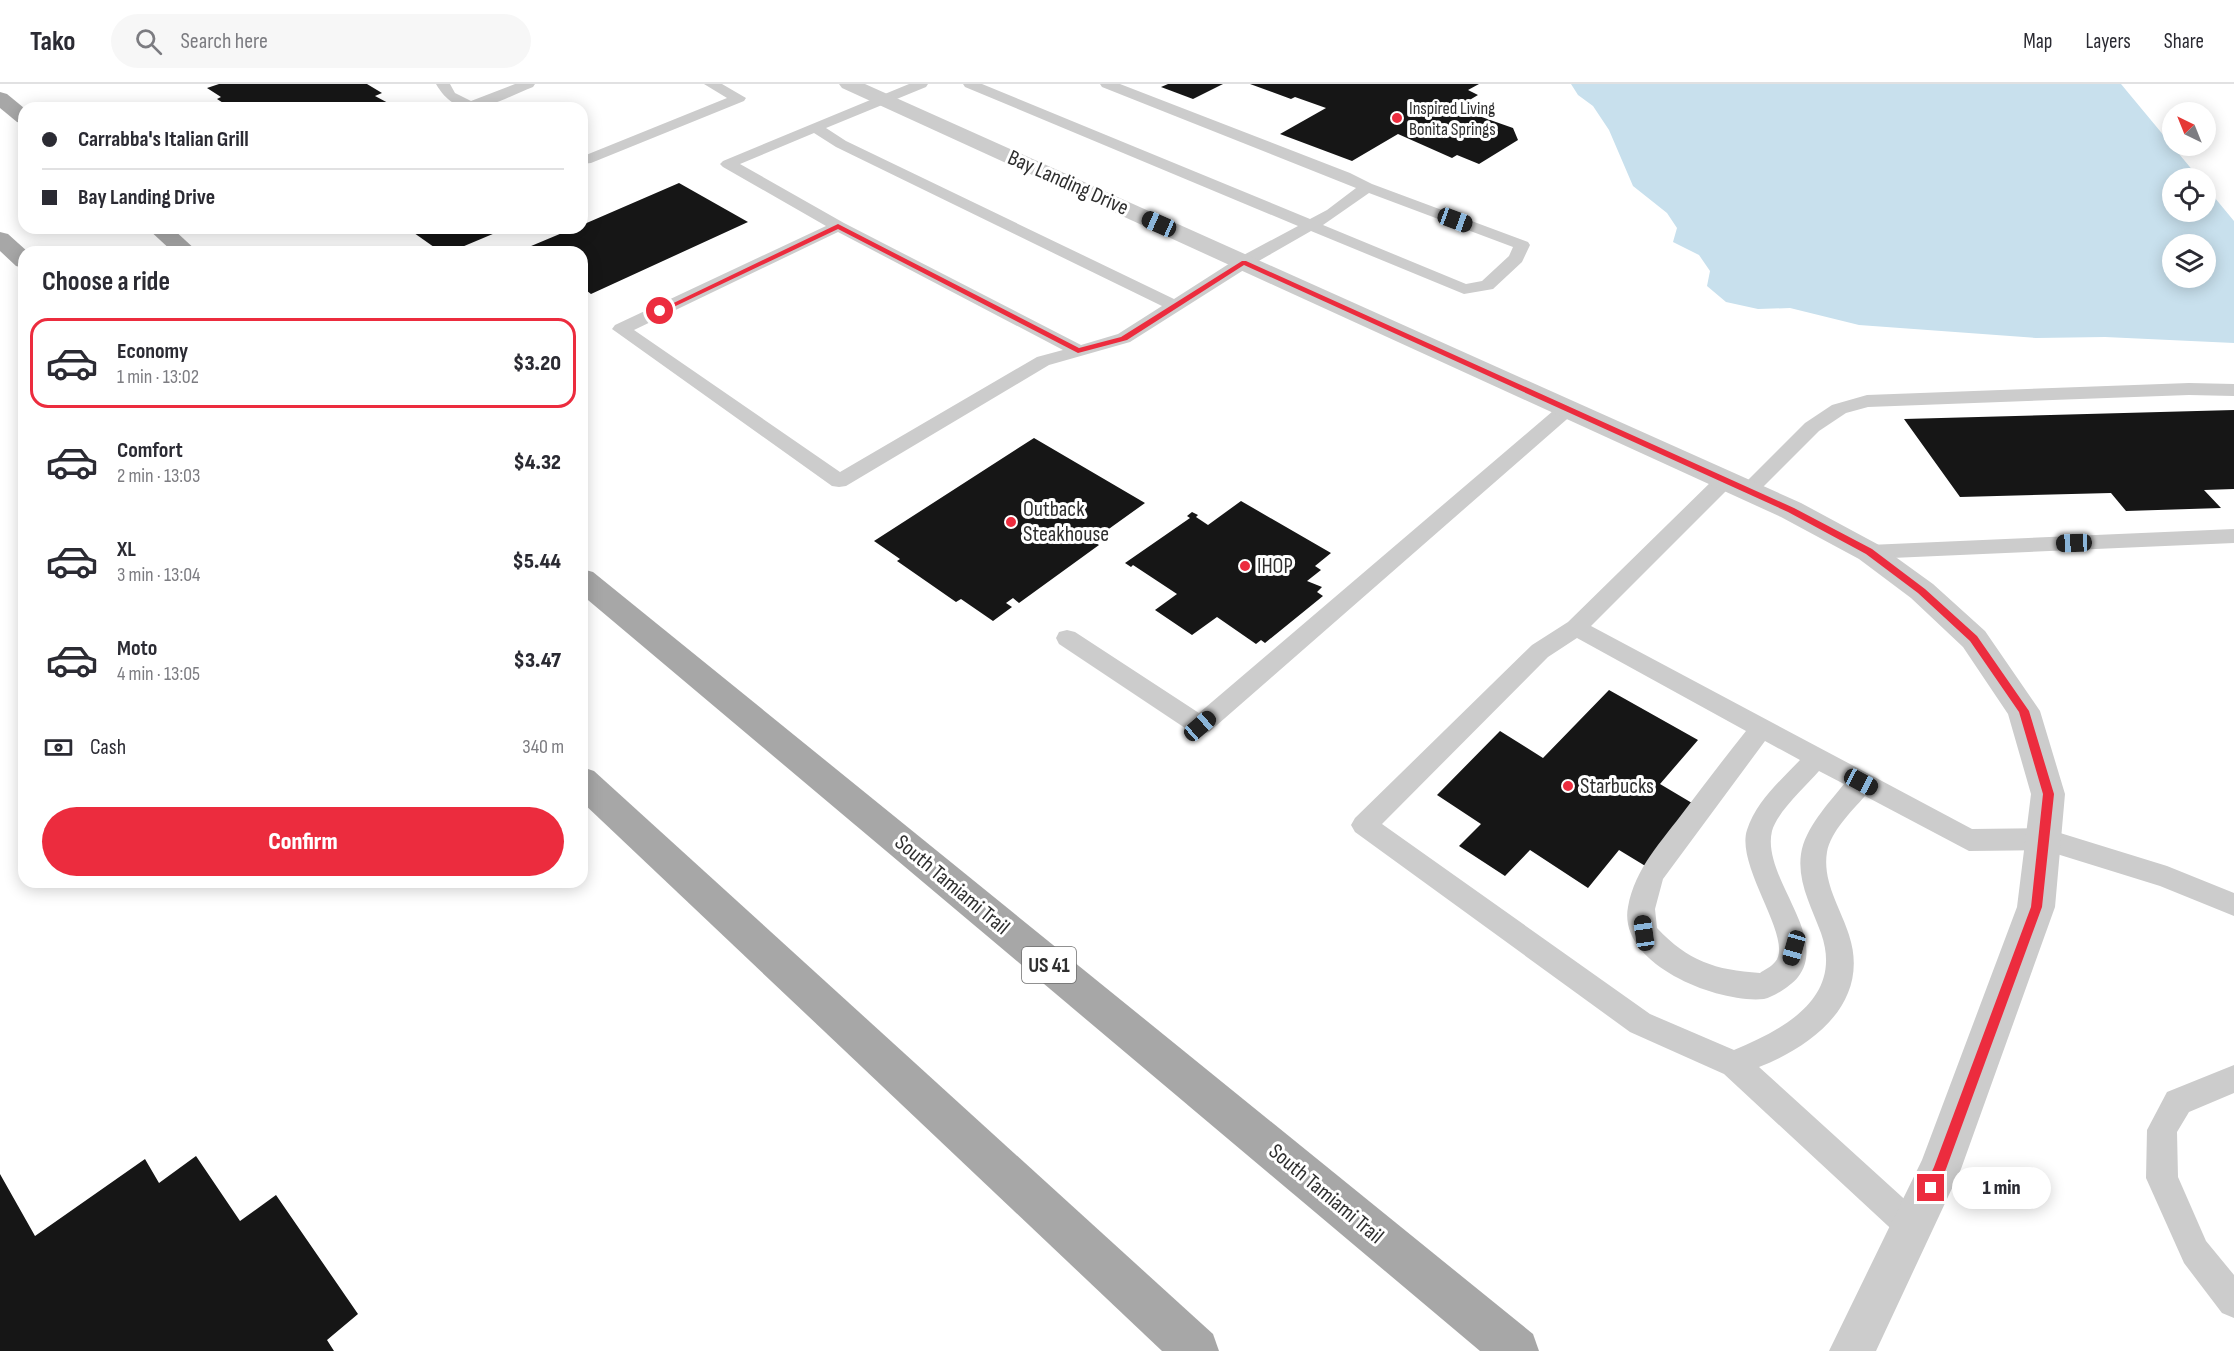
<!DOCTYPE html>
<html lang="en">
<head>
<meta charset="utf-8">
<style>
  body { margin:0; font-family:"Sofia Sans Condensed",sans-serif; background:#f7f7f7; color:#2b2b33; height:100vh; display:flex; flex-direction:column; font-size:22px; white-space:nowrap }
  * { box-sizing:border-box; margin:0 }
  p { font-size:20px; color:#7c7c81 }
  .icon { flex:none; width:33px; height:33px; fill:none; stroke:currentColor; stroke-width:2; stroke-linecap:round; stroke-linejoin:round }
  .map { position:relative; flex:1; overflow:hidden }
  .drawer { position:absolute; left:18px; top:162px; width:570px; height:642px; display:flex; flex-direction:column; background:#fff; border-radius:18px; box-shadow:0 3px 15px #0003 }
  .drawer>* { flex:none }
  .hud { position:absolute; left:18px; top:18px; width:570px; height:132px; border-radius:18px; box-shadow:0 3px 15px #0003; display:grid; align-content:center; height:132px; padding:0 24px; background:#fff }
  .needle { width:39px; rotate:317deg }
  .fabs { position:absolute; left:2162px; top:18px; display:grid; gap:12px }
  .fabs a { display:grid; place-items:center; width:54px; height:54px; border-radius:50%; background:#fff; box-shadow:0 3px 15px #0003; font-size:30px }
  .end { position:absolute; width:27px; height:27px; margin:-14px; border:8px solid #ec2c3e; background:#fff; box-shadow:0 0 0 3px #fff }
  .from { border-radius:50% }
  .bubble { position:absolute; height:42px; border-radius:21px; background:#fff; box-shadow:0 3px 15px #0003; font-size:20px; font-weight:800; line-height:42px; text-align:center }
  .car { position:absolute; width:18px; height:36px; margin:-18px -9px; border-radius:8px; box-shadow:0 0 4px 2px #0007; background:linear-gradient(#222 24%,#8ab4d8 0 40%,#222 0 76%,#8ab4d8 0 86%,#222 0) }
  .hud b { display:flex; align-items:center; gap:21px; height:57px; font-size:22px }
  .hud b+b { border-top:2px solid #e1e1e2 }
  .hud i { width:15px; height:15px; background:#2b2b33 }
  ul { padding:0; list-style:none }
  li { display:flex; align-items:center; gap:18px; height:90px; margin:0 12px 9px; padding:0 12px; border:3px solid transparent; border-radius:18px }
  li div { flex:1 }
  li b { display:block; font-size:22px }
  li em { font-style:normal; font-weight:800 }
  li.selected { border-color:#ec2c3e }
  li>.icon { width:54px; height:54px; stroke-width:1.5 }
  h2 { padding:0 24px; font-size:27px; line-height:72px }
  .pay { display:flex; align-items:center; gap:15px; height:66px; padding:0 24px; font-size:22px }
  .pay p { margin-inline-start:auto }
  .primary-button { display:flex; gap:12px; margin-top:auto; padding:12px 24px }
  .primary-button a { flex:1; height:69px; border-radius:36px; background:#ec2c3e; color:#fff; font-size:24px; font-weight:800; line-height:69px; text-align:center }
  header { display:flex; align-items:center; gap:36px; box-sizing:border-box; height:84px; padding:0 30px; background:#fff; border-bottom:2px solid #e1e1e2 }
  header strong { font-size:28px }
  nav { display:flex; gap:33px; margin-inline-start:auto; font-size:21px }
  .search { width:420px; height:54px; background:#f7f7f7; display:flex; align-items:center; gap:15px; box-sizing:border-box; padding:0 21px; border-radius:33px; color:#7c7c81; font-size:22px }
  .map>svg:first-child { display:block }
  .water { fill:#c8e0ed; fill-rule:evenodd }
  .building { fill:#161616 }
  .lines { fill:none; stroke-linecap:round; stroke-linejoin:round }
  .lane { fill:#ccc; fill-rule:evenodd }
  .street { fill:#ccc; fill-rule:evenodd }
  .primary { fill:#a7a7a7; fill-rule:evenodd }
  .route { fill:#ec2c3e }
  .poi-dot { fill:#ec2c3e; stroke:#fff; stroke-width:2 }
  .labels { text-anchor:middle; dominant-baseline:central; stroke-width:6; stroke-linejoin:round; paint-order:stroke }
  .far-poi-label { font-size:18px; fill:#2f2f2f; stroke:#fff; text-anchor:start }
  .shield { fill:#fff; stroke:#6d6d6d; stroke-width:1.5 }
  .shield-label { font-size:21px; font-weight:bold; fill:#2f2f2f }
  .street-label { font-size:22px; fill:#2f2f2f; stroke:#fff }
  .poi-label { font-size:22px; fill:#2f2f2f; stroke:#fff; text-anchor:start }
</style>
</head>
<body>
<header>
<strong>Tako</strong>
<div class="search"><svg class="icon" aria-label="search" viewBox="0 0 24 24"><circle cx="10" cy="10" r="6"/><path d="M15 15l6 6"/></svg>Search here</div>
<nav><a>Map</a><a>Layers</a><a>Share</a></nav>
</header>
<div class="map">
<svg width="2234" height="1267" viewBox="0 0 2234 1267">
  <rect width="100%" height="100%" fill="#fff"/>
  <path class="water" d="M1571,0H2121L2199,94H2172V128H2205V102L2234,137V259L2105,253L2036,254L1859,241L1790,224L1758,225L1726,218L1707,202L1710,187L1699,171L1673,158L1677,144L1667,129L1633,102L1609,46L1593,22L1578,11ZM2172,160H2205V194H2172Z"/>
  <g class="building">
    <polygon points="219,0 367,0 382,9 375,12 390,20 396,19 404,24 231,24 217,15 221,13 207,4"/>
    <polygon points="1168,0 1223,0 1193,15 1161,3"/>
    <polygon points="1250,0 1479,0 1468,6 1478,11 1456,24 1513,44 1518,56 1479,80 1457,71 1452,74 1398,50 1352,77 1280,50 1326,24 1295,13 1291,15"/>
    <polygon points="679,99 748,138 591,210 582,203 582,168 528,168 524,165 574,144 582,144 582,141"/>
    <polygon points="407,144 507,144 450,168 441,168"/>
    <polygon points="2234,326 2234,405 2204,406 2221,424 2126,427 2111,409 1960,413 1904,335"/>
    <polygon points="1034,354 1145,419 1092,457 1099,461 1019,519 1013,514 1006,519 1012,523 993,537 961,515 956,518 897,477 900,475 874,457"/>
    <polygon points="1241,417 1331,469 1315,482 1321,486 1307,497 1322,503 1317,508 1323,512 1265,559 1261,556 1256,560 1217,533 1192,551 1155,526 1177,510 1133,481 1131,483 1125,479 1190,434 1187,432 1192,428 1198,431 1196,433 1208,441"/>
    <polygon points="1609,606 1698,656 1660,700 1697,722 1647,783 1619,766 1588,804 1530,766 1505,792 1459,762 1481,740 1437,711 1500,647 1543,674"/>
    <polygon points="196,1072 240,1137 276,1111 358,1230 327,1256 334,1267 0,1267 0,1090 35,1152 145,1075 159,1099"/>
  </g>
  <g class="lines">
    <g class="lane">
      <path d="M436,0H450L455,9L471,17L515,0H535L533,3C497,17 461,43 436,0Z"/>
      <polygon points="704,0 722,0 746,14 744,17 591,79 582,80 582,69 586,71 727,14"/>
      <path d="M909,0H928L926,3L826,44L846,57L1174,215L1238,174L1298,142L965,3L963,0H982L1310,135L1327,126L1356,104L1102,3L1100,0H1120L1350,89L1372,100L1528,158L1530,161L1522,178L1493,205L1464,210L1311,147L1250,182L1130,258L1049,281L846,402L839,403L832,402L612,245L615,241L826,142L723,83L720,80L723,77ZM814,49L836,63L1162,222L1118,250L1081,261L844,139L740,80ZM1369,109L1513,163L1509,172L1482,197L1466,200L1323,141ZM838,148L1063,266L1037,273L840,388L634,246Z"/>
      <polygon points="2189,299 2234,300 2234,312 2189,311 1868,323 1846,329 1819,347 1755,411 1748,413 1741,411 1738,406 1805,339 1832,321 1867,311"/>
      <polygon points="1567,319 1574,321 1577,325 1574,329 1209,648 1200,651 1191,648 1059,560 1056,554 1059,548 1067,546 1075,548 1199,629 1560,321"/>
      <path d="M1725,390L1732,391L1735,396L1732,401L1591,542L1972,745L2044,744L2167,782L2234,809V832L2160,802L2044,766L1969,767L1865,712C1851,728 1831,747 1827,768C1822,798 1841,825 1849,851C1871,918 1813,962 1759,983L1923,1132L1928,1143L1923,1154L1912,1159L1901,1154L1724,990L1630,948L1355,748L1351,741L1355,734L1532,561L1568,538L1718,391ZM1577,554L1746,647C1725,673 1705,700 1685,726C1662,757 1635,784 1628,823C1617,880 1718,920 1764,915C1774,913 1792,901 1798,893C1830,852 1761,793 1772,747C1777,728 1806,702 1819,687L1844,700C1828,720 1805,744 1801,770C1797,798 1812,824 1821,849C1844,914 1784,945 1734,966L1650,930L1382,740L1548,573ZM1765,657L1800,676C1780,697 1756,718 1747,746C1735,783 1795,856 1775,878C1771,883 1764,886 1760,889C1715,886 1688,877 1657,844L1655,825L1663,795Z"/>
      <polygon points="2234,445 2234,459 1869,475 1861,473 1858,468 1861,463 1869,461"/>
      <polygon points="2234,981 2234,1009 2189,1028 2177,1048 2178,1093 2206,1157 2234,1191 2234,1234 2222,1229 2184,1179 2146,1094 2147,1046 2167,1008"/>
    </g>
    <polygon class="street" points="839,0 865,0 1801,419 1879,461 1933,500 1985,547 2040,627 2065,710 2055,823 1961,1085 1876,1267 1829,1267 1922,1076 2017,823 2031,710 2008,630 1963,563 1911,514 1859,475 1781,433 842,4"/>
    <g class="primary">
      <polygon points="0,8 7,10 24,24 24,40 17,38 0,24"/>
      <polygon points="147,144 172,144 198,168 173,168"/>
      <polygon points="0,148 8,150 28,168 24,168 24,184 16,182 0,167"/>
      <polygon points="582,485 593,488 1533,1250 1539,1267 1480,1267 582,511"/>
      <polygon points="582,683 594,687 1213,1250 1219,1267 1162,1267 582,718"/>
    </g>
  </g>
  <polygon class="route" points="838,140 1079,264 1121,253 1242,177 1246,177 1794,424 1872,465 1925,505 1977,552 2029,627 2054,710 2042,823 1946,1085 1935,1109 1931,1110 1926,1109 1924,1104 1934,1083 2031,823 2043,710 2019,628 1970,557 1918,509 1866,470 1788,428 1244,181 1127,256 1078,269 838,145 663,228 657,227"/>
  <g class="poi-dot">
    <circle cx="1397" cy="34" r="6"/>
    <circle cx="1011" cy="438" r="6"/>
    <circle cx="1245" cy="482" r="6"/>
    <circle cx="1568" cy="702" r="6"/>
  </g>
  <g class="labels">
    <g class="far-poi-label">
      <text x="1409" y="24">Inspired Living<tspan x="1409" dy="21">Bonita Springs</tspan></text>
    </g>
    <rect class="shield" x="1022" y="863" width="54" height="36" rx="4.5"/>
    <g class="shield-label">
      <text x="1049" y="881">US 41</text>
    </g>
    <g class="street-label">
      <text transform="translate(1068 99) rotate(24)">Bay Landing Drive</text>
      <text transform="translate(952 801) rotate(40)">South Tamiami Trail</text>
      <text transform="translate(1326 1110) rotate(40)">South Tamiami Trail</text>
    </g>
    <g class="poi-label">
      <text x="1023" y="425">Outback<tspan x="1023" dy="25">Steakhouse</tspan></text>
      <text x="1257" y="482">IHOP</text>
      <text x="1580" y="702">Starbucks</text>
    </g>
  </g>
</svg>
<div class="fabs">
<a><svg class="needle" viewBox="-14 -14 28 28"><path d="M0-13l5 13h-10z" fill="#e53935"/><path d="M0 13l5-13h-10z" fill="#7c7c81"/></svg></a>
<a><svg class="icon" aria-label="locate" viewBox="0 0 24 24"><circle cx="12" cy="12" r="6"/><path d="M12 2v4M12 18v4M2 12h4M18 12h4"/></svg></a>
<a><svg class="icon" aria-label="layers" viewBox="0 0 24 24"><path d="M12 4l9 5-9 5-9-5zM3 14l9 5 9-5"/></svg></a>
</div>
<i class="end from" style="left:660px;top:227px"></i>
<i class="end" style="left:1931px;top:1104px"></i>
<div class="bubble" style="left:1952px;top:1083px;width:99px">1 min</div>
<i class="car" style="left:1455px;top:136px;rotate:110deg"></i>
<i class="car" style="left:1159px;top:140px;rotate:294deg"></i>
<i class="car" style="left:2074px;top:459px;rotate:268deg"></i>
<i class="car" style="left:1200px;top:642px;rotate:49deg"></i>
<i class="car" style="left:1861px;top:698px;rotate:118deg"></i>
<i class="car" style="left:1644px;top:849px;rotate:352deg"></i>
<i class="car" style="left:1794px;top:864px;rotate:196deg"></i>
<div class="hud">
<b><i class="from"></i>Carrabba's Italian Grill</b>
<b><i></i>Bay Landing Drive</b>
</div>
<section class="drawer">
<h2>Choose a ride</h2>
<ul>
<li class="selected"><svg class="icon" aria-label="car" viewBox="0 0 24 24"><path d="M5 17H2v-5l4-1 3-4h7l3 4 3 1v5h-3M9 17h6M6 11h13"/><circle cx="7" cy="17" r="2"/><circle cx="17" cy="17" r="2"/></svg><div><b>Economy</b><p>1 min · 13:02</p></div><em>$3.20</em></li>
<li><svg class="icon" aria-label="car" viewBox="0 0 24 24"><path d="M5 17H2v-5l4-1 3-4h7l3 4 3 1v5h-3M9 17h6M6 11h13"/><circle cx="7" cy="17" r="2"/><circle cx="17" cy="17" r="2"/></svg><div><b>Comfort</b><p>2 min · 13:03</p></div><em>$4.32</em></li>
<li><svg class="icon" aria-label="car" viewBox="0 0 24 24"><path d="M5 17H2v-5l4-1 3-4h7l3 4 3 1v5h-3M9 17h6M6 11h13"/><circle cx="7" cy="17" r="2"/><circle cx="17" cy="17" r="2"/></svg><div><b>XL</b><p>3 min · 13:04</p></div><em>$5.44</em></li>
<li><svg class="icon" aria-label="car" viewBox="0 0 24 24"><path d="M5 17H2v-5l4-1 3-4h7l3 4 3 1v5h-3M9 17h6M6 11h13"/><circle cx="7" cy="17" r="2"/><circle cx="17" cy="17" r="2"/></svg><div><b>Moto</b><p>4 min · 13:05</p></div><em>$3.47</em></li>
</ul>
<div class="pay"><svg class="icon" aria-label="cash" viewBox="0 0 24 24"><path d="M3 7h18v10H3z"/><circle cx="12" cy="12" r="2"/></svg>Cash<p>340 m</p></div>
<div class="primary-button"><a>Confirm</a></div>
</section>
</div>
</body>
</html>
